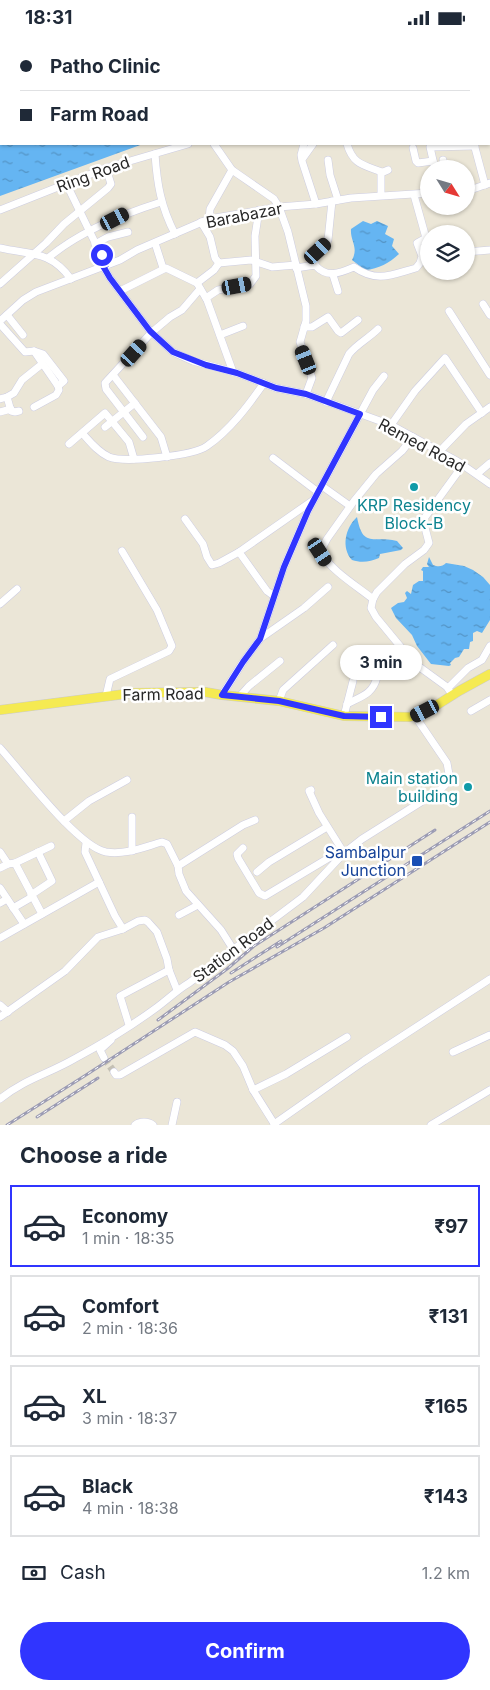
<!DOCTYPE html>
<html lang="en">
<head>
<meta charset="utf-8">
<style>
  body { margin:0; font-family:Inter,sans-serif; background:#f6f6f7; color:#1f2937; height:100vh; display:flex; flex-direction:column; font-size:19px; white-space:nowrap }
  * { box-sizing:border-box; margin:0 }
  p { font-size:16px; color:#747a83 }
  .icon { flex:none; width:28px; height:28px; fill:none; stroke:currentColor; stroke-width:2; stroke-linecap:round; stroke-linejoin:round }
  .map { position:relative; height:1090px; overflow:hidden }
  .side { display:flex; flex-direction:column; background:#fff; flex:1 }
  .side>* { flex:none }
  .hud { position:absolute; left:0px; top:0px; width:490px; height:110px; box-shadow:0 1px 4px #0004; display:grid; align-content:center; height:110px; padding:0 20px; background:#fff }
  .needle { width:32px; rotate:127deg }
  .tools { position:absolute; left:420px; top:125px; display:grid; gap:10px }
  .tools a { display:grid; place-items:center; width:55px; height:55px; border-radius:50%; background:#fff; box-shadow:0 1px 4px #0004; font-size:25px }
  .end { position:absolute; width:22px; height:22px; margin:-11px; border:6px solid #3035ff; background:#fff; box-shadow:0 0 0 2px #fff }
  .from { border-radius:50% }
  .bubble { position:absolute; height:35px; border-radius:18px; background:#fff; box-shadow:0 1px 4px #0004; font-size:16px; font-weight:700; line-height:35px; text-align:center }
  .car { position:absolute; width:15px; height:30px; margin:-15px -8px; border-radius:6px; box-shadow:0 0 4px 1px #0007; background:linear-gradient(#222 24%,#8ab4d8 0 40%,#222 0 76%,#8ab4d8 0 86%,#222 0) }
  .hud b { display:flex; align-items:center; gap:18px; height:48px; font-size:19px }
  .hud b+b { border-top:1px solid #e0e1e3 }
  .hud i { width:12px; height:12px; background:#1f2937 }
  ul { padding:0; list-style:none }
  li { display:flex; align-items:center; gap:15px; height:82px; margin:0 10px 8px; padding:0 10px; border:2px solid #e0e1e3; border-radius:0px }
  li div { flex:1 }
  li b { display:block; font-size:19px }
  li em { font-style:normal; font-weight:700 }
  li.selected { border-color:#3035ff }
  li>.icon { width:45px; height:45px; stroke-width:1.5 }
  h2 { padding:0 20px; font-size:22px; line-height:60px }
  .pay { display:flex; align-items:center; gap:12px; height:55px; padding:0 20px; font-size:19px }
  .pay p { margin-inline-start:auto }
  .button { display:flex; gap:10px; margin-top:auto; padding:10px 20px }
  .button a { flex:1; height:58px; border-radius:30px; background:#3035ff; color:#fff; font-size:20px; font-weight:700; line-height:58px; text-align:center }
  .status { display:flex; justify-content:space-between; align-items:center; height:35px; padding:0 25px; background:#fff; direction:ltr }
  .status svg { height:14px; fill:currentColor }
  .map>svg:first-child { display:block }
  .water { fill:url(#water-ripples) }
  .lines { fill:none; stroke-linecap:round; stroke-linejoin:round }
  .minor-tunnel { stroke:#c4c0b4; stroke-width:7; stroke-dasharray:7 3.5; stroke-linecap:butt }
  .minor-casing { stroke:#cdcde1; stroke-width:8 }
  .major-casing { stroke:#cbcbcb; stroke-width:10 }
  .minor { stroke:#fff; stroke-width:7 }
  .major { stroke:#f5ea52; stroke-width:9 }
  .rail-casing { stroke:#9b9bb3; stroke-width:3 }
  .rail { stroke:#fff; stroke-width:1; stroke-dasharray:4; stroke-linecap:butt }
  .route { stroke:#3035ff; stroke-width:6 }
  .culture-dot { fill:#0f9aa8; stroke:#fff; stroke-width:2 }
  .transit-dot { fill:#1a4fb4; stroke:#fff; stroke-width:2 }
  .labels { text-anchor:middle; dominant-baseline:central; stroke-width:5; stroke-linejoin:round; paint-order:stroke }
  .street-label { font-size:16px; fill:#272727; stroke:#fff }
  .culture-label { font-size:16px; fill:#0d838f; stroke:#fff }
  .transit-label { font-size:16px; fill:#164399; stroke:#fff; text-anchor:end }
</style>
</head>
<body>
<div class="status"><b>18:31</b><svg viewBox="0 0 49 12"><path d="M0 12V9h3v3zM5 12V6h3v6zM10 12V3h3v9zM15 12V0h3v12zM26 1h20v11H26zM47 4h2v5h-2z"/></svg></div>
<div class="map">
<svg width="490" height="1090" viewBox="0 0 490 1090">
  <defs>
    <pattern id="water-ripples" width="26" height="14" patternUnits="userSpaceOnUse" patternTransform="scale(1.25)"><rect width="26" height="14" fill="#65b5f2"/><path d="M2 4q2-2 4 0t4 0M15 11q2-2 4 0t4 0" fill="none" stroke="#5393c4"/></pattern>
  </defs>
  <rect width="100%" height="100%" fill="#ebe6d7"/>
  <g class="water">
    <polygon points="0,0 490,0 490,19 489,19 489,1 1,1 1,109 143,109 0,161"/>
    <path d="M363,186L371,189L377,186L388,191L385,199L394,204L392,211L399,219C389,228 379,234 365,235L352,225C359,212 350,206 351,194Z"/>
    <path d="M357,482C363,514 373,500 397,506L403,513L401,515L380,519L379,523C370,527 361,528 352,525C341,513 345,493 357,482Z"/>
    <path d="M429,522L433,530C438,532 442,532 446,528L464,531L473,535L483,542L490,550V585L482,598L477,596L473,598V606L470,607L469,614H464L459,622L455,623L450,628L451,630L449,631L431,629L417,611L412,600L396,583L391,573L398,568L404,567L407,563L405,558L407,556L411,559L413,550L419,546H423V536L421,535L423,532H429L427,529Z"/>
  </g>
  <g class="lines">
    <polyline class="minor-tunnel" points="104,1023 114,1037"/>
    <defs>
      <g id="minor">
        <polyline points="489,32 490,32"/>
        <polyline points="489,60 490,62"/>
        <polyline points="214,109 232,135 274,164 279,172 288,197 306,271 306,286 300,307 312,343 306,359"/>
        <polyline points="304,109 301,120 302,126 316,169"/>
        <path d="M347,109C353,130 364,130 382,137"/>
        <polyline points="474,109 485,150"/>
        <polyline points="413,113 416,126 418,128 433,126"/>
        <path d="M155,119C157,149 161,172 175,199"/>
        <polyline points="303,123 313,109"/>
        <polyline points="328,125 330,140 338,165"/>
        <polyline points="443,125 444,134"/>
        <polyline points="435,134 430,112 475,111"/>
        <polyline points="66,148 106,230"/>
        <polyline points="466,155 473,154 490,148"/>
        <polyline points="381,160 381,138 388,135"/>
        <polyline points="414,160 426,203 429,203"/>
        <polyline points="0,175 106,133 188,109"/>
        <polyline points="209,184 210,174 232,135"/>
        <polyline points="201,187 210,202 215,223 219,228 251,225 272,232 296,230"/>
        <polyline points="155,208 163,233"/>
        <polyline points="95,209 108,202 128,197"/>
        <path d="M0,213C30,220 50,215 71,244"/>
        <polyline points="466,217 490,215"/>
        <path d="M48,223C78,198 123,179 161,167"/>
        <polyline points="315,230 315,219 328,205 332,166"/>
        <polyline points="103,231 110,243 150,296 173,317 193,326 237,338 276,353 306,359 391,390 457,426 490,449"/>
        <path d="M296,233L315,230C327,244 340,238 354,232C377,248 391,240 416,233L420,228L422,221L417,208L426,203"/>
        <polyline points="333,240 338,256"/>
        <polyline points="197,248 214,235 219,228"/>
        <polyline points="0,249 46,208 64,189 108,153 111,149 106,133"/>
        <polyline points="120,256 166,233 197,248 207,265 233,337"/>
        <polyline points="206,263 218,255 250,249 256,241 255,201 259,175"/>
        <polyline points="483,269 490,280"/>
        <polyline points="449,276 490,340"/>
        <polyline points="7,280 23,300"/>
        <polyline points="0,286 23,265 36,257 120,225 137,215 209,184 279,172 316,169 351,163 429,158"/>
        <polyline points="0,289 25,317 34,316 43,319 64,346 58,351 59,355 56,360 34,372"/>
        <polyline points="304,292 312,292 328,282 338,296 341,298 358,285"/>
        <polyline points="220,300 243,291"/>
        <polyline points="34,316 58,351"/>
        <polyline points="113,340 161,402 167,422"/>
        <polyline points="0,364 7,362"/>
        <path d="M326,367L349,319C357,309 369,303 378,294"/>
        <polyline points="19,376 15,377 11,376 7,362 14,358 22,345 42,329"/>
        <polyline points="0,377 11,374"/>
        <polyline points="391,390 415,356 445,323 482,378"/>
        <polyline points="105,392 135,368"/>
        <path d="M83,399C90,407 98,417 109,422C125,428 193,421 207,411C230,395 248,371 264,348"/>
        <polyline points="143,402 106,354 105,348 151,298 170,282 182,275 200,254"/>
        <polyline points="69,409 105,378 129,407 134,424"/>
        <polyline points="439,417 466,389 490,372"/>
        <polyline points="273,423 318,457"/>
        <polyline points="477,439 490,428"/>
        <polyline points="322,451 350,471"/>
        <polyline points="185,484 203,509 207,522 212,530 219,528 239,517"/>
        <polyline points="274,561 267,556 239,517 312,466"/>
        <path d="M373,564C354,549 333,537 320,517L327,504L354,466L376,439L402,416L413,402"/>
        <polyline points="0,569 17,554"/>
        <polyline points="261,603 304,573 328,552"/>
        <polyline points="448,653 468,633 482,625 490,611"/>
        <polyline points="222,660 243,627 260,604 284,532 308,476 373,355 384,341"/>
        <polyline points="452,660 447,652 414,628 376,582 371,573 373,564 377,557 405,529 424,515 429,508 423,485 463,430"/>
        <polyline points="106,661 110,644 169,616 172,611 157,575 122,516"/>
        <polyline points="240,661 249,651 280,626"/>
        <polyline points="279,666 283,655 333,610"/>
        <path d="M347,669C362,661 373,659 377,642"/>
        <polyline points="471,676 490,665"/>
        <polyline points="344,681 353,646"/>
        <path d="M0,713C21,736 78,812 106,817C126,820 144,812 162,807L167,809L178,831L179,839L186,856L221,895L233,914"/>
        <polyline points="311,755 309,756 319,778 344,818"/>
        <polyline points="64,786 89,766 127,745"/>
        <polyline points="86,808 85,817 115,881 123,894"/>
        <polyline points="243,813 237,819 238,823 259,858 265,861 342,815"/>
        <polyline points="132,816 132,782"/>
        <polyline points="0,817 8,829"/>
        <polyline points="15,828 51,811"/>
        <polyline points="178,831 243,790 255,785"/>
        <polyline points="0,833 8,829 15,828 42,879"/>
        <polyline points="257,837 269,827 327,792"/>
        <polyline points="0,853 24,889"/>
        <polyline points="31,860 52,846 38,817"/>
        <polyline points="0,868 7,864"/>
        <polyline points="13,873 32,862"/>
        <polyline points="179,880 198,870"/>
        <polyline points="0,903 99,847"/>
        <polyline points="0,970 8,977"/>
        <polyline points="0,982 65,936 98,902 123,894 138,886 145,885 148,887 157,897 167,924 169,935 177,955"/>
        <polyline points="129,990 120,961 169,935"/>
        <polyline points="453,1017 490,1000"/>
        <polyline points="104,1023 100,1015 111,1005"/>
        <polyline points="114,1037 116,1040 120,1040 195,997 225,1010 233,1016 243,1031 253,1055 275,1090"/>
        <polyline points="253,1055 286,1039 347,1002"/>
        <path d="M0,1064C25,1044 48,1039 74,1024C102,1009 130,992 156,973C167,965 177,955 189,948L303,862L344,818L362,804L440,755L450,745L447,728L415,681"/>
        <polyline points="274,1089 364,1026 490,944"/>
        <path d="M135,1090C140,1086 148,1086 153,1090"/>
        <polyline points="172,1090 177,1067"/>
        <polyline points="431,1090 490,1055"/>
      </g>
      <polyline id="major" points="0,675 133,658 205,657 222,660 279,666 344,681 410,682 437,670 459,656 490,639"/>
    </defs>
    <use href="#minor" class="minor-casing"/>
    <use href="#major" class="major-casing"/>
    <use href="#minor" class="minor"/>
    <use href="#major" class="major"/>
    <defs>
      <g id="rail">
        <polyline points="277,912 490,776"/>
        <polyline points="231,938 281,906"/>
        <polyline points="158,985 227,934 254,911 435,795"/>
        <polyline points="37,1082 98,1043"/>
        <polyline points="7,1090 86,1040 229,947 324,893 490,787"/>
      </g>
    </defs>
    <use href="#rail" class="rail-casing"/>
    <use href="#rail" class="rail"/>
  </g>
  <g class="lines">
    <polyline class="route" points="102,220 106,230 103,231 110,243 150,296 173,317 206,330 237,338 276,353 306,359 360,379 308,476 284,532 260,604 243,627 222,660 279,666 344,681 381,682"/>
  </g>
  <g class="culture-dot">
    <circle cx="414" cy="452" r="5"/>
    <circle cx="468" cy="752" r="5"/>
  </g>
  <rect class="transit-dot" x="411" y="820" width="12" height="12" rx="2.5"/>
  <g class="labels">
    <g class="street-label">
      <text transform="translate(93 139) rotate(-20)">Ring Road</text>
      <text transform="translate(244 180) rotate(-11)">Barabazar</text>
      <text transform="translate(422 410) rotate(28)">Remed Road</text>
      <text transform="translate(163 659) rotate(-1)">Farm Road</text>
      <text transform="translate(233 915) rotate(-37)">Station Road</text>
    </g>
    <g class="culture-label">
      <text x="414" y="470">KRP Residency<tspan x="414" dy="18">Block-B</tspan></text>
      <text x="458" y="743" text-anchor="end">Main station<tspan x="458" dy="18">building</tspan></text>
    </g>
    <g class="transit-label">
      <text x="406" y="817">Sambalpur<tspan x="406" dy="18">Junction</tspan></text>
    </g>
  </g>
</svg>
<div class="tools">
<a><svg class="needle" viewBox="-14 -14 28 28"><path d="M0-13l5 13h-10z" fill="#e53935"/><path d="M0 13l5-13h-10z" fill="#747a83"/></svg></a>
<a><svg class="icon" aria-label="layers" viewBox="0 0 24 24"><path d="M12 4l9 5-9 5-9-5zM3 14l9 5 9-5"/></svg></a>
</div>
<i class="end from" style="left:102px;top:220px"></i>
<i class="end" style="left:381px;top:682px"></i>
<div class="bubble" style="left:340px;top:610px;width:82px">3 min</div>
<i class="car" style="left:115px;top:184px;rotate:63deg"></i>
<i class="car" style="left:318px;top:216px;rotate:47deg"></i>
<i class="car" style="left:237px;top:251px;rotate:79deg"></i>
<i class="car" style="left:134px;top:318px;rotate:42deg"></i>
<i class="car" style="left:306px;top:325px;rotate:338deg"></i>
<i class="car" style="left:320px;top:517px;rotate:147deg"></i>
<i class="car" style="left:425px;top:676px;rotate:243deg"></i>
<div class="hud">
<b><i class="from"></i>Patho Clinic</b>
<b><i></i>Farm Road</b>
</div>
</div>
<section class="side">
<h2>Choose a ride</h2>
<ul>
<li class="selected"><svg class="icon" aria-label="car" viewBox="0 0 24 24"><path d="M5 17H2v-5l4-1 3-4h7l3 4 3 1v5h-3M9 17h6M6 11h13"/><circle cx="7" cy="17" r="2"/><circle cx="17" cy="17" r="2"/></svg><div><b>Economy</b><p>1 min · 18:35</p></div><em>₹97</em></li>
<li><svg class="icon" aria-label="car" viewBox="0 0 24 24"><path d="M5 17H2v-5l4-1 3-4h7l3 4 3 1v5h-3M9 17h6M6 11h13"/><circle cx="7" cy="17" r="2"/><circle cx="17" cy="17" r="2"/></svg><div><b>Comfort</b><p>2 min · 18:36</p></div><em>₹131</em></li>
<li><svg class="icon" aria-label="car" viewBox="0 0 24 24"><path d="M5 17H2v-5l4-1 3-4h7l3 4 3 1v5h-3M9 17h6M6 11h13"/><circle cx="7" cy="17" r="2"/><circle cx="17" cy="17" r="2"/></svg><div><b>XL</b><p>3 min · 18:37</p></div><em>₹165</em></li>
<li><svg class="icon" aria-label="car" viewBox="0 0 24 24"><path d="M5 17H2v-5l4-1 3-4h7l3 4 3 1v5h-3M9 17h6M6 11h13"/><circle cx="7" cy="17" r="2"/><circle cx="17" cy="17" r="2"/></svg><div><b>Black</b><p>4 min · 18:38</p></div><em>₹143</em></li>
</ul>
<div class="pay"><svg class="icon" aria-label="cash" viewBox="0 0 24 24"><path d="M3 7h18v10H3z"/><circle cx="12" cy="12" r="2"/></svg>Cash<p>1.2 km</p></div>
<div class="button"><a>Confirm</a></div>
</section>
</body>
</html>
